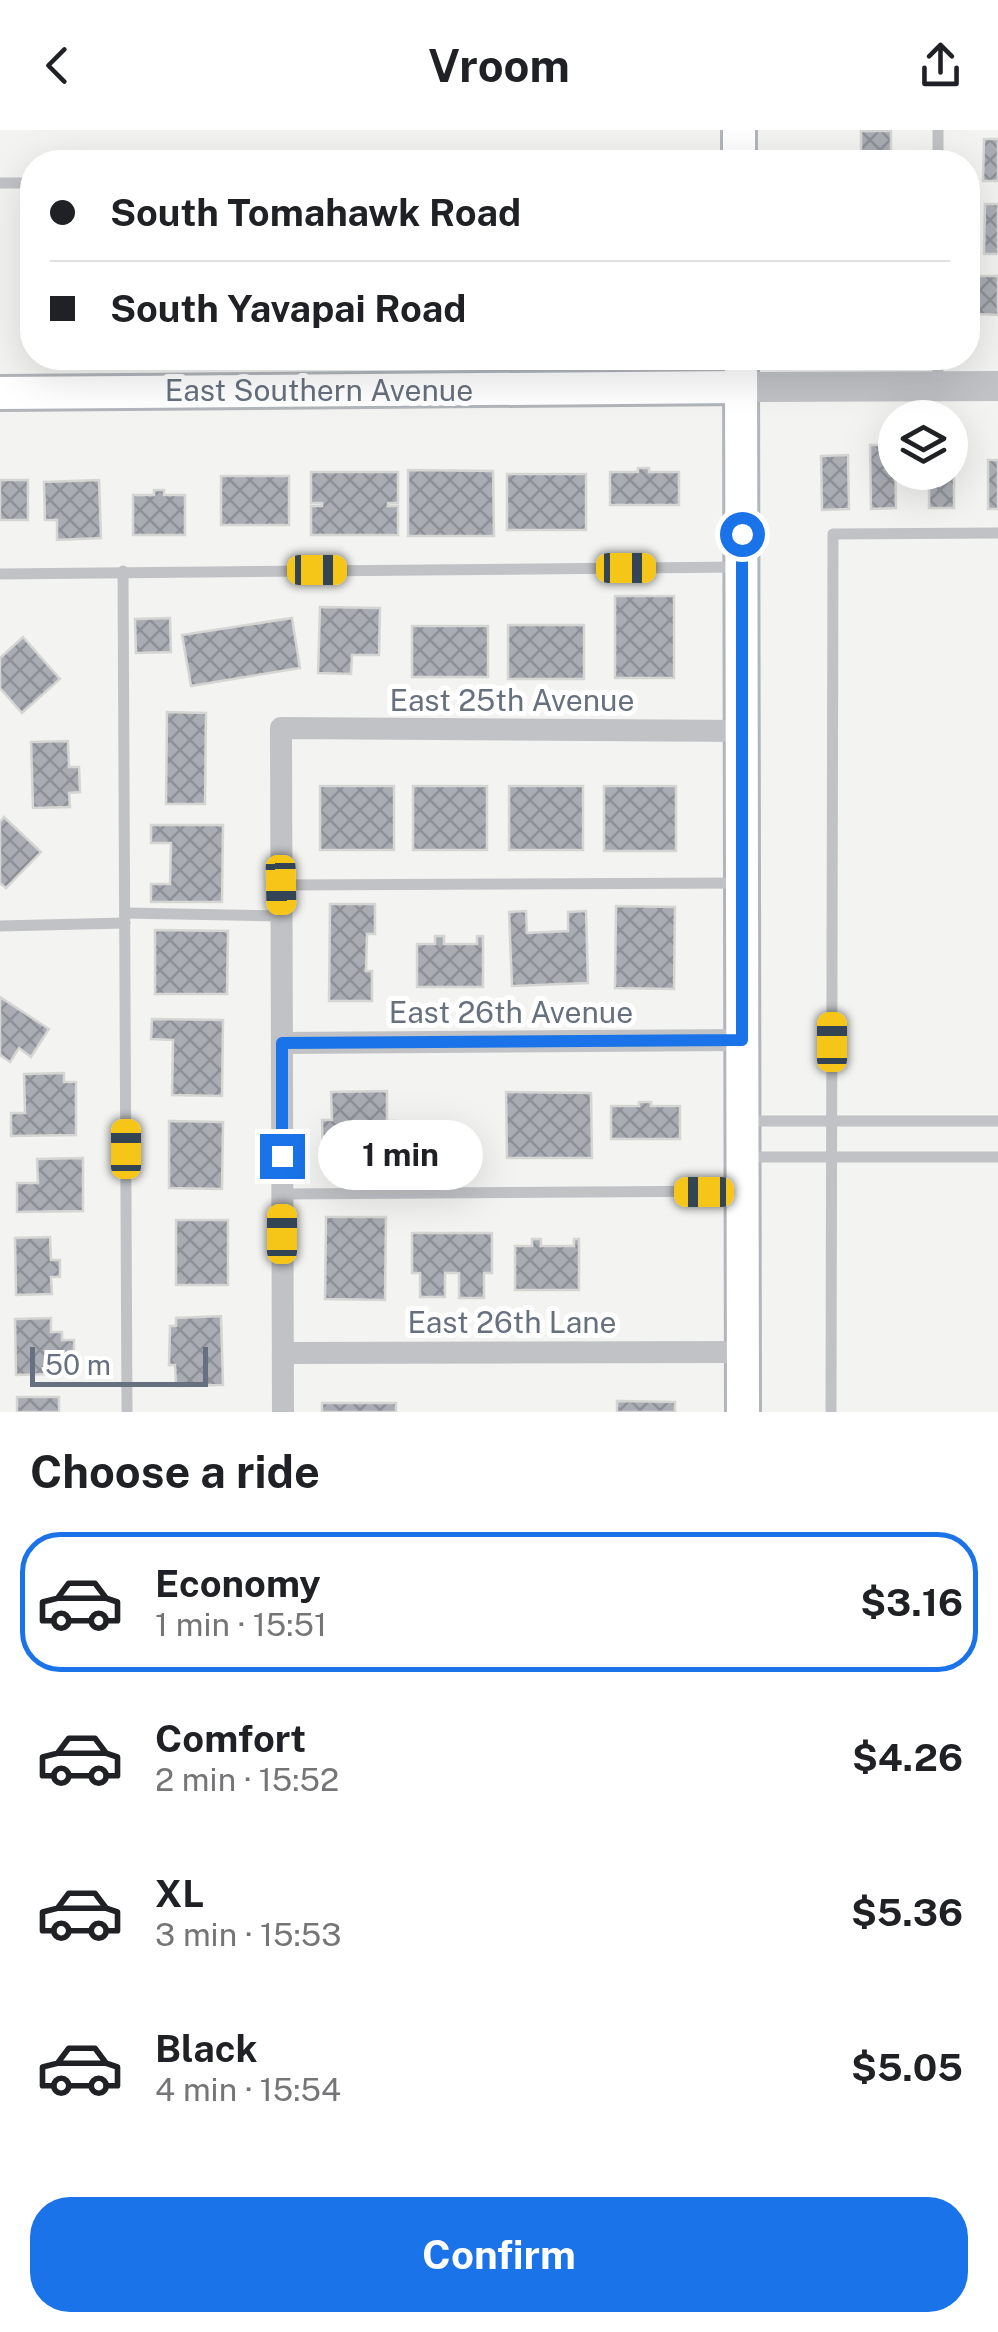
<!DOCTYPE html>
<html lang="en">
<head>
<meta charset="utf-8">
<style>
  body { margin:0; font-family:"Public Sans",sans-serif; background:#f2f2f2; color:#202124; height:100vh; display:flex; flex-direction:column; font-size:38px; white-space:nowrap }
  * { box-sizing:border-box; margin:0 }
  p { font-size:32px; color:#757577 }
  .icon { flex:none; width:55px; height:55px; fill:none; stroke:currentColor; stroke-width:2; stroke-linecap:round; stroke-linejoin:round }
  .map { position:relative; height:1282px; overflow:hidden }
  .panel { display:flex; flex-direction:column; background:#fff; flex:1 }
  .panel>* { flex:none }
  .hud { position:absolute; left:20px; top:20px; width:960px; height:220px; border-radius:40px; box-shadow:0 10px 40px #0002; display:grid; align-content:center; height:220px; padding:0 30px; background:#fff }
  .tools { position:absolute; left:878px; top:270px; display:grid; gap:20px }
  .tools a { display:grid; place-items:center; width:90px; height:90px; border-radius:50%; background:#fff; box-shadow:0 10px 40px #0002; font-size:50px }
  .scale { position:absolute; left:30px; bottom:25px; width:178px; box-sizing:border-box; padding-left:10px; border:5px solid #67707e; border-top:0; font-size:28px; line-height:35px; white-space:nowrap; color:#67707e; -webkit-text-stroke:8px #fff; paint-order:stroke }
  .end { position:absolute; width:45px; height:45px; margin:-22px; border:12px solid #1a73e8; background:#fff; box-shadow:0 0 0 5px #fff }
  .from { border-radius:50% }
  .bubble { position:absolute; height:70px; border-radius:35px; background:#fff; box-shadow:0 10px 40px #0002; font-size:32px; font-weight:700; line-height:70px; text-align:center }
  .car { position:absolute; width:30px; height:60px; margin:-30px -15px; border-radius:12px; box-shadow:0 0 8px 2px #0007; background:linear-gradient(#f5c518 24%,#345 0 40%,#f5c518 0 76%,#345 0 86%,#f5c518 0) }
  .hud b { display:flex; align-items:center; gap:35px; height:95px; font-size:38px }
  .hud b+b { border-top:2px solid #e0e0e0 }
  .hud i { width:25px; height:25px; background:#202124 }
  ul { padding:0; list-style:none }
  li { display:flex; align-items:center; gap:30px; height:140px; margin:0 20px 15px; padding:0 10px; border:5px solid transparent; border-radius:40px }
  li div { flex:1 }
  li b { display:block; font-size:38px }
  li em { font-style:normal; font-weight:700 }
  li.selected { border-color:#1a73e8 }
  li>.icon { width:90px; height:90px; stroke-width:1.5 }
  h2 { padding:0 30px; font-size:45px; line-height:120px }
  .action { display:flex; gap:20px; margin-top:auto; padding:20px 30px }
  .action a { flex:1; height:115px; border-radius:40px; background:#1a73e8; color:#fff; font-size:40px; font-weight:700; line-height:115px; text-align:center }
  header { display:flex; justify-content:space-between; align-items:center; height:130px; padding:0 30px; background:#fff; font-size:45px; font-weight:700 }
  .map>svg:first-child { display:block }
  .building { fill:url(#building-cross-hatch); stroke:#d5d5d3; stroke-width:2.5 }
  .lines { fill:none; stroke-linecap:round; stroke-linejoin:round }
  .secondary-casing { stroke:#b2b5ba; stroke-width:38 }
  .service { stroke:#c0c2c5; stroke-width:11 }
  .minor { stroke:#c0c2c5; stroke-width:22 }
  .tertiary { stroke:#c0c2c5; stroke-width:30 }
  .secondary { stroke:#fff; stroke-width:32 }
  .route { stroke:#1a73e8; stroke-width:12 }
  .labels { text-anchor:middle; dominant-baseline:central; stroke-width:10; stroke-linejoin:round; paint-order:stroke }
  .street-label { font-size:30px; fill:#67707e; stroke:#fff }
</style>
</head>
<body>
<header><svg class="icon" aria-label="back" viewBox="0 0 24 24"><path d="M15 5l-7 7 7 7"/></svg>Vroom<svg class="icon" aria-label="share" viewBox="0 0 24 24"><path d="M12 15V3M7 8l5-5 5 5M5 13v7h14v-7"/></svg></header>
<div class="map">
<svg width="998" height="1282" viewBox="0 0 998 1282">
  <defs>
    <pattern id="building-cross-hatch" width="8" height="8" patternUnits="userSpaceOnUse" patternTransform="scale(2.5)"><rect width="8" height="8" fill="#a9adb3"/><path d="M0 0l8 8M0 8l8-8" fill="none" stroke="#8d9197"/></pattern>
  </defs>
  <rect width="100%" height="100%" fill="#f3f4f1"/>
  <g class="building">
    <rect x="861" y="1" width="30" height="31"/>
    <polygon points="984,9 998,9 998,51 983,51"/>
    <polygon points="985,74 998,74 998,124 984,124"/>
    <polygon points="979,146 998,146 998,185 978,184"/>
    <polygon points="870,315 895,315 896,378 871,379"/>
    <polygon points="848,325 849,379 822,380 821,326"/>
    <rect x="988" y="330" width="10" height="49"/>
    <polygon points="950,332 954,332 954,378 929,378 929,342 950,342"/>
    <polygon points="638,338 649,338 649,342 679,342 679,375 610,375 610,342 638,342"/>
    <polygon points="408,340 493,341 494,406 408,406"/>
    <polygon points="311,342 398,342 398,373 388,373 388,376 398,376 398,405 311,405 311,376 322,376 322,373 311,373"/>
    <rect x="507" y="344" width="79" height="56"/>
    <rect x="221" y="346" width="68" height="49"/>
    <rect x="0" y="350" width="28" height="40"/>
    <polygon points="99,350 101,408 57,410 57,390 45,390 44,352"/>
    <polygon points="154,360 164,360 164,365 185,365 185,405 133,405 133,365 154,365"/>
    <rect x="615" y="466" width="59" height="82"/>
    <polygon points="320,477 380,478 379,525 352,525 351,544 318,543"/>
    <polygon points="170,488 171,522 136,523 135,489"/>
    <polygon points="292,488 300,538 191,556 182,505"/>
    <rect x="508" y="495" width="76" height="54"/>
    <rect x="412" y="496" width="76" height="51"/>
    <polygon points="23,507 60,549 22,583 0,558 0,528"/>
    <polygon points="167,582 206,583 205,674 166,674"/>
    <polygon points="68,611 69,637 79,637 80,662 69,663 70,677 33,678 31,612"/>
    <rect x="320" y="656" width="74" height="64"/>
    <rect x="413" y="656" width="74" height="64"/>
    <rect x="509" y="656" width="74" height="64"/>
    <rect x="604" y="656" width="72" height="65"/>
    <polygon points="4,687 41,722 6,758 0,753 0,692"/>
    <polygon points="151,695 223,695 222,772 151,772 151,754 170,754 171,713 151,713"/>
    <polygon points="330,774 375,774 375,804 367,804 366,841 372,841 372,871 329,871"/>
    <polygon points="616,776 675,777 674,859 615,858"/>
    <polygon points="526,781 527,803 568,801 568,782 586,781 588,853 512,856 509,782"/>
    <polygon points="155,800 228,801 227,864 155,864"/>
    <polygon points="435,806 444,806 444,814 477,814 477,806 483,806 483,857 417,857 417,814 435,814"/>
    <polygon points="0,867 49,899 31,927 19,918 10,932 0,925"/>
    <polygon points="152,889 223,890 222,966 172,965 173,910 151,909"/>
    <polygon points="64,943 64,952 76,952 76,1005 11,1006 11,983 25,983 24,944"/>
    <polygon points="387,961 387,991 396,991 397,1022 323,1023 322,990 332,990 331,962"/>
    <polygon points="506,962 591,963 592,1028 507,1028"/>
    <polygon points="639,972 651,972 651,976 680,976 680,1009 611,1009 611,976 639,976"/>
    <polygon points="169,991 223,992 222,1059 169,1058"/>
    <polygon points="83,1028 83,1081 17,1082 17,1053 38,1053 37,1029"/>
    <polygon points="326,1087 386,1087 385,1170 325,1169"/>
    <rect x="176" y="1090" width="52" height="65"/>
    <polygon points="412,1103 492,1103 492,1143 484,1143 484,1168 459,1168 459,1143 445,1143 445,1167 420,1167 420,1143 412,1143"/>
    <polygon points="50,1107 51,1130 60,1130 60,1147 51,1147 52,1164 16,1165 15,1108"/>
    <polygon points="532,1109 541,1109 541,1116 574,1116 574,1109 579,1109 579,1160 515,1160 515,1116 532,1116"/>
    <polygon points="221,1186 223,1255 176,1256 175,1235 169,1235 170,1196 176,1196 176,1188"/>
    <polygon points="51,1188 51,1202 62,1202 62,1210 74,1210 74,1227 51,1228 52,1244 16,1245 15,1189"/>
    <rect x="17" y="1267" width="42" height="15"/>
    <polygon points="617,1271 675,1272 675,1282 617,1282"/>
    <rect x="322" y="1273" width="74" height="9"/>
  </g>
  <g class="lines">
    <defs>
      <g id="secondary">
        <polyline points="739,0 739,32"/>
        <polyline points="741,228 743,1282"/>
        <polyline points="0,263 741,257"/>
      </g>
    </defs>
    <use href="#secondary" class="secondary-casing"/>
    <g class="service">
      <polyline points="938,32 938,0"/>
      <polyline points="0,53 32,53"/>
      <polyline points="938,256 938,228"/>
      <polyline points="123,441 127,1282"/>
      <polyline points="0,444 738,437"/>
      <polyline points="281,755 737,753"/>
      <polyline points="125,783 281,786"/>
      <polyline points="0,796 125,793"/>
      <polyline points="747,991 998,991"/>
      <polyline points="746,1027 998,1027"/>
      <polyline points="282,1064 738,1061"/>
      <polyline points="831,1282 833,404 998,403"/>
    </g>
    <g class="minor">
      <polyline points="282,913 742,910"/>
      <polyline points="283,1223 742,1222"/>
      <polyline points="283,1282 281,598 743,601"/>
    </g>
    <polyline class="tertiary" points="741,257 998,256"/>
    <use href="#secondary" class="secondary"/>
  </g>
  <g class="lines">
    <polyline class="route" points="282,1026 282,913 742,910 742,404"/>
  </g>
  <g class="labels">
    <g class="street-label">
      <text x="319" y="260">East Southern Avenue</text>
      <text x="512" y="570">East 25th Avenue</text>
      <text x="511" y="882">East 26th Avenue</text>
      <text x="512" y="1192">East 26th Lane</text>
    </g>
  </g>
</svg>
<div class="tools">
<a><svg class="icon" aria-label="layers" viewBox="0 0 24 24"><path d="M12 4l9 5-9 5-9-5zM3 14l9 5 9-5"/></svg></a>
</div>
<div class="scale">50 m</div>
<i class="end from" style="left:742px;top:404px"></i>
<i class="end" style="left:282px;top:1026px"></i>
<div class="bubble" style="left:318px;top:990px;width:165px">1 min</div>
<i class="car" style="left:626px;top:438px;rotate:90deg"></i>
<i class="car" style="left:317px;top:440px;rotate:90deg"></i>
<i class="car" style="left:281px;top:755px;rotate:179deg"></i>
<i class="car" style="left:832px;top:912px;rotate:0deg"></i>
<i class="car" style="left:126px;top:1019px;rotate:0deg"></i>
<i class="car" style="left:704px;top:1062px;rotate:270deg"></i>
<i class="car" style="left:282px;top:1104px;rotate:0deg"></i>
<div class="hud">
<b><i class="from"></i>South Tomahawk Road</b>
<b><i></i>South Yavapai Road</b>
</div>
</div>
<section class="panel">
<h2>Choose a ride</h2>
<ul>
<li class="selected"><svg class="icon" aria-label="car" viewBox="0 0 24 24"><path d="M5 17H2v-5l4-1 3-4h7l3 4 3 1v5h-3M9 17h6M6 11h13"/><circle cx="7" cy="17" r="2"/><circle cx="17" cy="17" r="2"/></svg><div><b>Economy</b><p>1 min · 15:51</p></div><em>$3.16</em></li>
<li><svg class="icon" aria-label="car" viewBox="0 0 24 24"><path d="M5 17H2v-5l4-1 3-4h7l3 4 3 1v5h-3M9 17h6M6 11h13"/><circle cx="7" cy="17" r="2"/><circle cx="17" cy="17" r="2"/></svg><div><b>Comfort</b><p>2 min · 15:52</p></div><em>$4.26</em></li>
<li><svg class="icon" aria-label="car" viewBox="0 0 24 24"><path d="M5 17H2v-5l4-1 3-4h7l3 4 3 1v5h-3M9 17h6M6 11h13"/><circle cx="7" cy="17" r="2"/><circle cx="17" cy="17" r="2"/></svg><div><b>XL</b><p>3 min · 15:53</p></div><em>$5.36</em></li>
<li><svg class="icon" aria-label="car" viewBox="0 0 24 24"><path d="M5 17H2v-5l4-1 3-4h7l3 4 3 1v5h-3M9 17h6M6 11h13"/><circle cx="7" cy="17" r="2"/><circle cx="17" cy="17" r="2"/></svg><div><b>Black</b><p>4 min · 15:54</p></div><em>$5.05</em></li>
</ul>
<div class="action"><a>Confirm</a></div>
</section>
</body>
</html>
